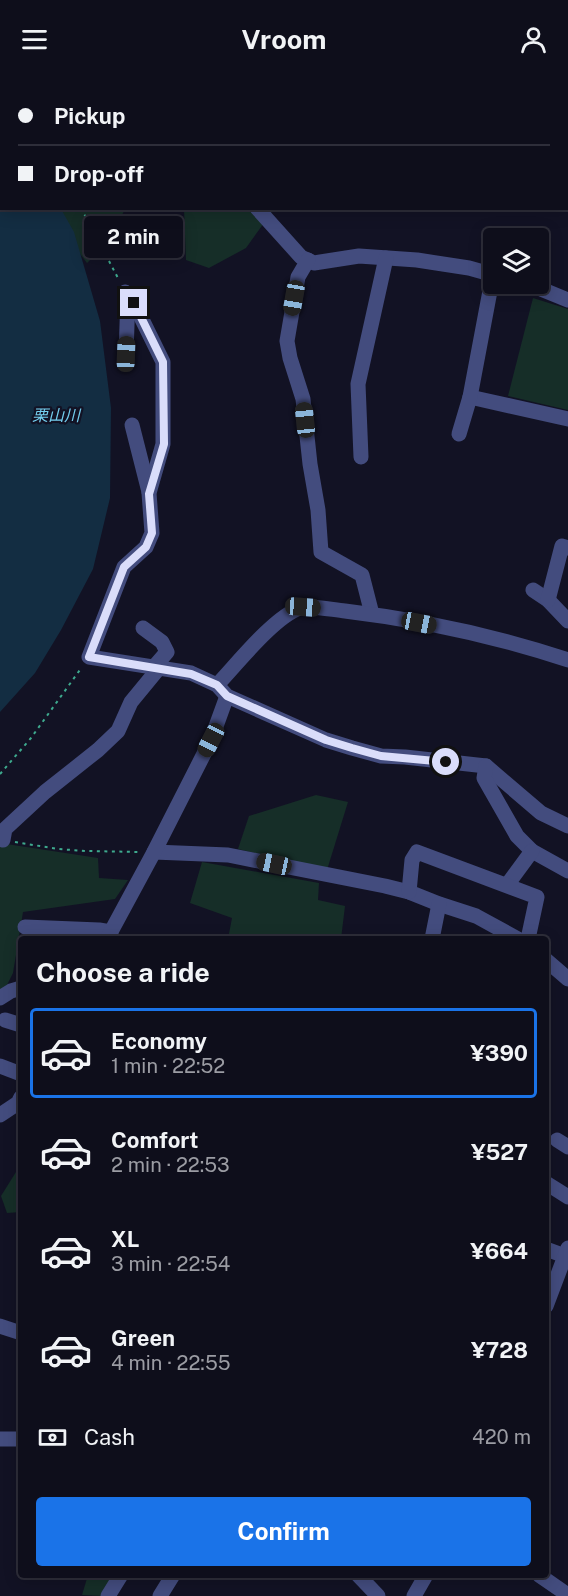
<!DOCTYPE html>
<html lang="en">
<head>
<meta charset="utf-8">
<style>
  body { margin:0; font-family:"Public Sans","Noto Sans JP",sans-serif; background:#1c1c28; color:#f1f3f6; height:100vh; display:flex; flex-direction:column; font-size:22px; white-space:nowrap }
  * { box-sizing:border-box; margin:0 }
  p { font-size:20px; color:#9b9ca3 }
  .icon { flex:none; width:33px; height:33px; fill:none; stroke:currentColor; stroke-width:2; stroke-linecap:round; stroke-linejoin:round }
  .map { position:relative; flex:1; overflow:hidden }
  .details { position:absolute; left:18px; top:858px; width:531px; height:642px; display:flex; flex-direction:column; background:#0e0e1b; border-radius:6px; box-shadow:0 3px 15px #0003,0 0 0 2px #2e2e3a }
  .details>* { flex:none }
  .top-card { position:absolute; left:0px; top:0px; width:568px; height:132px; box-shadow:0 3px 15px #0003,0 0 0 2px #2e2e3a; display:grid; align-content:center; height:132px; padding:0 18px; background:#0e0e1b }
  .controls { position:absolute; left:483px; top:150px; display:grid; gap:12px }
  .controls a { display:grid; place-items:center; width:66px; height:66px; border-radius:6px; background:#0e0e1b; box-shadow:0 3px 15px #0003,0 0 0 2px #2e2e3a; font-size:30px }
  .end { position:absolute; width:27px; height:27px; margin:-14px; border:8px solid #daddfa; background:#111; box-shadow:0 0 0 3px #111 }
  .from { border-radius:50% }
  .bubble { position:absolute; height:42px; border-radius:6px; background:#0e0e1b; box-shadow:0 3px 15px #0003,0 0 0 2px #2e2e3a; font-size:20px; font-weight:700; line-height:42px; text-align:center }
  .car { position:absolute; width:18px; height:36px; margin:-18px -9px; border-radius:8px; box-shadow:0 0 4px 2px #0007; background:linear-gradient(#222 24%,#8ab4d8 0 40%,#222 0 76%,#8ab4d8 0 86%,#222 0) }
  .top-card b { display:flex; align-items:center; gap:21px; height:57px; font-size:22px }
  .top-card b+b { border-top:2px solid #2e2e3a }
  .top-card i { width:15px; height:15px; background:#f1f3f6 }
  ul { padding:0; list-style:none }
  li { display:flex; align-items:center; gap:18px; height:90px; margin:0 12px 9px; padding:0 6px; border:3px solid transparent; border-radius:6px }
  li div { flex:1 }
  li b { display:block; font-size:22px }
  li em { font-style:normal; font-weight:700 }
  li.selected { border-color:#1a73e8 }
  li>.icon { width:54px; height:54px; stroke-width:1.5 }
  h2 { padding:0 18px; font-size:27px; line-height:72px }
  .pay { display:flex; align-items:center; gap:15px; height:66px; padding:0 18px; font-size:22px }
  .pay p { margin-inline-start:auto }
  .action { display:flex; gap:12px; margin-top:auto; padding:12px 18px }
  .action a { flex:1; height:69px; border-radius:6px; background:#1a73e8; color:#fff; font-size:24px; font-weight:700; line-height:69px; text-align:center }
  header { display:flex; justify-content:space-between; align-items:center; height:78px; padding:0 18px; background:#0e0e1b; font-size:27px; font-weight:700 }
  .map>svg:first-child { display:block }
  .green { fill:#162e28 }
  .water { fill:#132d42 }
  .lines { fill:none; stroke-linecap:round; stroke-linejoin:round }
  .path { stroke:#3eaa8e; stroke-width:2; stroke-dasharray:3 4.5; stroke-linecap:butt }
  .minor { stroke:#434c7e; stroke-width:15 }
  .route { stroke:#daddfa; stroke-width:8 }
  .labels { text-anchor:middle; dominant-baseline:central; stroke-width:4.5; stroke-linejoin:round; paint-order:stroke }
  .water-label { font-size:16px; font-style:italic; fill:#74ceee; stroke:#121224 }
</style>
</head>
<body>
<header><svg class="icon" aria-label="menu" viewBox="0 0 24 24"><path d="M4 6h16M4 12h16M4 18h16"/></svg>Vroom<svg class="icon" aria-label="person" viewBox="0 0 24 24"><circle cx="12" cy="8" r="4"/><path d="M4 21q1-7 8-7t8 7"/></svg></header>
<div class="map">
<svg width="568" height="1518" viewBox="0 0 568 1518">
  <rect width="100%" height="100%" fill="#121224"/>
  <g class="green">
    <polygon points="0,0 219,0 221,1 2,2 1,71 0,69"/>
    <polygon points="419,0 568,0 568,34 567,2 419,1"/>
    <path d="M46,131H125C116,150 103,170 87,185Z"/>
    <polygon points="184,131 274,131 246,170 209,190 186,182"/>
    <polygon points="533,220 568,231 568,332 508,318"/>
    <polygon points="316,717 348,724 327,792 238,771 249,738"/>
    <polygon points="0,765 98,780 99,800 128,802 115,821 23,834 13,895 0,921"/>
    <polygon points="202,784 319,805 318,822 345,828 341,861 228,861 232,840 190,825"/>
    <polygon points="21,1086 21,1134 7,1135 1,1118"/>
    <polygon points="88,1497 116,1497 103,1518 82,1517"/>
  </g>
  <polygon class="water" points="0,39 2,41 2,130 61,131 74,154 100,243 111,330 110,420 93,491 61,552 35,595 0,634"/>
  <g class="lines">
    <g class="path">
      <polyline points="13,0 14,2"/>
      <polyline points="81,130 119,202"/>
      <polyline points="0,696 31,660 82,589"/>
      <polyline points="15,764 58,771 86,773 140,774"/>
    </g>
    <g class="minor">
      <polyline points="286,2 286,0"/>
      <polyline points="257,130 301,179 314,185 359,178 417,182 469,190 494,197"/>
      <polyline points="308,182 298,199 287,263 290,280 303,321 310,386 318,432 321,474 362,497 372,536"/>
      <polyline points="523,206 541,211 568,222"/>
      <polyline points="125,214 134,225 163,284 163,366 149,415 152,455 146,469 124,489 89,579 191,595 217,607 227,618 326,662 352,670 381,678 405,679 486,688 541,735 568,748"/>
      <polyline points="126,276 128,218"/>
      <polyline points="470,319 568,341"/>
      <polyline points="132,347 149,414"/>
      <polyline points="459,356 470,319 493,197"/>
      <polyline points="361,379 358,306 386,180"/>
      <polyline points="533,512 548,522 568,543"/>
      <polyline points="548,522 562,468 568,470"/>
      <polyline points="143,550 162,564 167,574 154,589"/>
      <path d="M217,607C237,586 274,539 300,530C311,527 333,532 345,533C421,542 496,558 568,582"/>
      <polyline points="486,688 484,700 517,758 532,773 568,793"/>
      <polyline points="3,762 5,751 45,714 98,672 118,653 131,624 159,590"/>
      <polyline points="154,774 228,777 385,808 409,814 439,826 476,838 518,861"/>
      <polyline points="507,807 532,773"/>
      <polyline points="409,814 412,782 417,774 537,819 528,861"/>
      <polyline points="25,849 99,852 111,854"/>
      <polyline points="107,861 154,774 211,662 227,618"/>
      <polyline points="432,861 439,826"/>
      <polyline points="546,882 568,901"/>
      <polyline points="0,920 11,913 21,910"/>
      <polyline points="5,942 21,947"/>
      <polyline points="0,988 21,996"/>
      <polyline points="0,1037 18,1025 21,1019"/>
      <polyline points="557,1062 568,1069"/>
      <polyline points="546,1105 568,1119"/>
      <polyline points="546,1171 565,1178"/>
      <polyline points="546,1228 568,1170"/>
      <polyline points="0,1248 21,1255"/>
      <polyline points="0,1361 21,1361"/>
      <polyline points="358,1497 378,1518"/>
      <polyline points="539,1497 568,1517"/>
      <polyline points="108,1518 121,1497"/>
      <polyline points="160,1518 173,1497"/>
      <polyline points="414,1518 426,1497"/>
    </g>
  </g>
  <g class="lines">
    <polyline class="route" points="134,225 163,284 164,366 149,416 152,455 146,469 124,489 89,579 191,596 217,607 227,618 326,662 352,670 381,678 446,684"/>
  </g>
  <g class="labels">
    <g class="water-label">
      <text x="56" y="337">栗山川</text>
    </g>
  </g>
</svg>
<div class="controls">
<a><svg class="icon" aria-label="layers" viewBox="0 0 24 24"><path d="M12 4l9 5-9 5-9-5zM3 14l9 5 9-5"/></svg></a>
</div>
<i class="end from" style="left:446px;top:684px"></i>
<i class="end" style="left:134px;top:225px"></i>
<div class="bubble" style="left:84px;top:138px;width:99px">2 min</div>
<i class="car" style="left:294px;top:220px;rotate:190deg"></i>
<i class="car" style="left:126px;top:276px;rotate:2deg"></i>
<i class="car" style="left:305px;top:342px;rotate:354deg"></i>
<i class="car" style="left:303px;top:529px;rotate:94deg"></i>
<i class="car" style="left:419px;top:545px;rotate:101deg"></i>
<i class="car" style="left:211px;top:662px;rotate:207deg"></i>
<i class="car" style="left:274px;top:786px;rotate:282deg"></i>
<div class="top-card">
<b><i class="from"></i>Pickup</b>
<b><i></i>Drop-off</b>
</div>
<section class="details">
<h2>Choose a ride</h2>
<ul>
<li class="selected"><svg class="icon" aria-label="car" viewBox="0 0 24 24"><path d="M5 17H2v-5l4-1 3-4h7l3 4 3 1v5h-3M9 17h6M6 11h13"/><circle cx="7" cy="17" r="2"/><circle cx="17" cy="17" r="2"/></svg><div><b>Economy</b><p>1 min · 22:52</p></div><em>¥390</em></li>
<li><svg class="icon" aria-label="car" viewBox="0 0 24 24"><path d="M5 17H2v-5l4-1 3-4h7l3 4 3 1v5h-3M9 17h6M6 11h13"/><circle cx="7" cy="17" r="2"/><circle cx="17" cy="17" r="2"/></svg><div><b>Comfort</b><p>2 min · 22:53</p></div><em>¥527</em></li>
<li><svg class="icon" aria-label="car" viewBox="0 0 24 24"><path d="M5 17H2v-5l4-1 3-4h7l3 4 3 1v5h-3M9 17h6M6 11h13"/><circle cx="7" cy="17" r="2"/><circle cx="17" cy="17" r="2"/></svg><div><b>XL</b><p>3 min · 22:54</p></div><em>¥664</em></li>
<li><svg class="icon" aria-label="car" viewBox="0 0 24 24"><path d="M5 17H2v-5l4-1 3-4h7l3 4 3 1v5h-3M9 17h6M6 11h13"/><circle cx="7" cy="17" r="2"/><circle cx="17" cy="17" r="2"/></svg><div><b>Green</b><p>4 min · 22:55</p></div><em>¥728</em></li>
</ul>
<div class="pay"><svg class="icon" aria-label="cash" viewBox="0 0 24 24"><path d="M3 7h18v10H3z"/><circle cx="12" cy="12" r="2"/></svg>Cash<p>420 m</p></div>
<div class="action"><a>Confirm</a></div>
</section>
</div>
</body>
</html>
